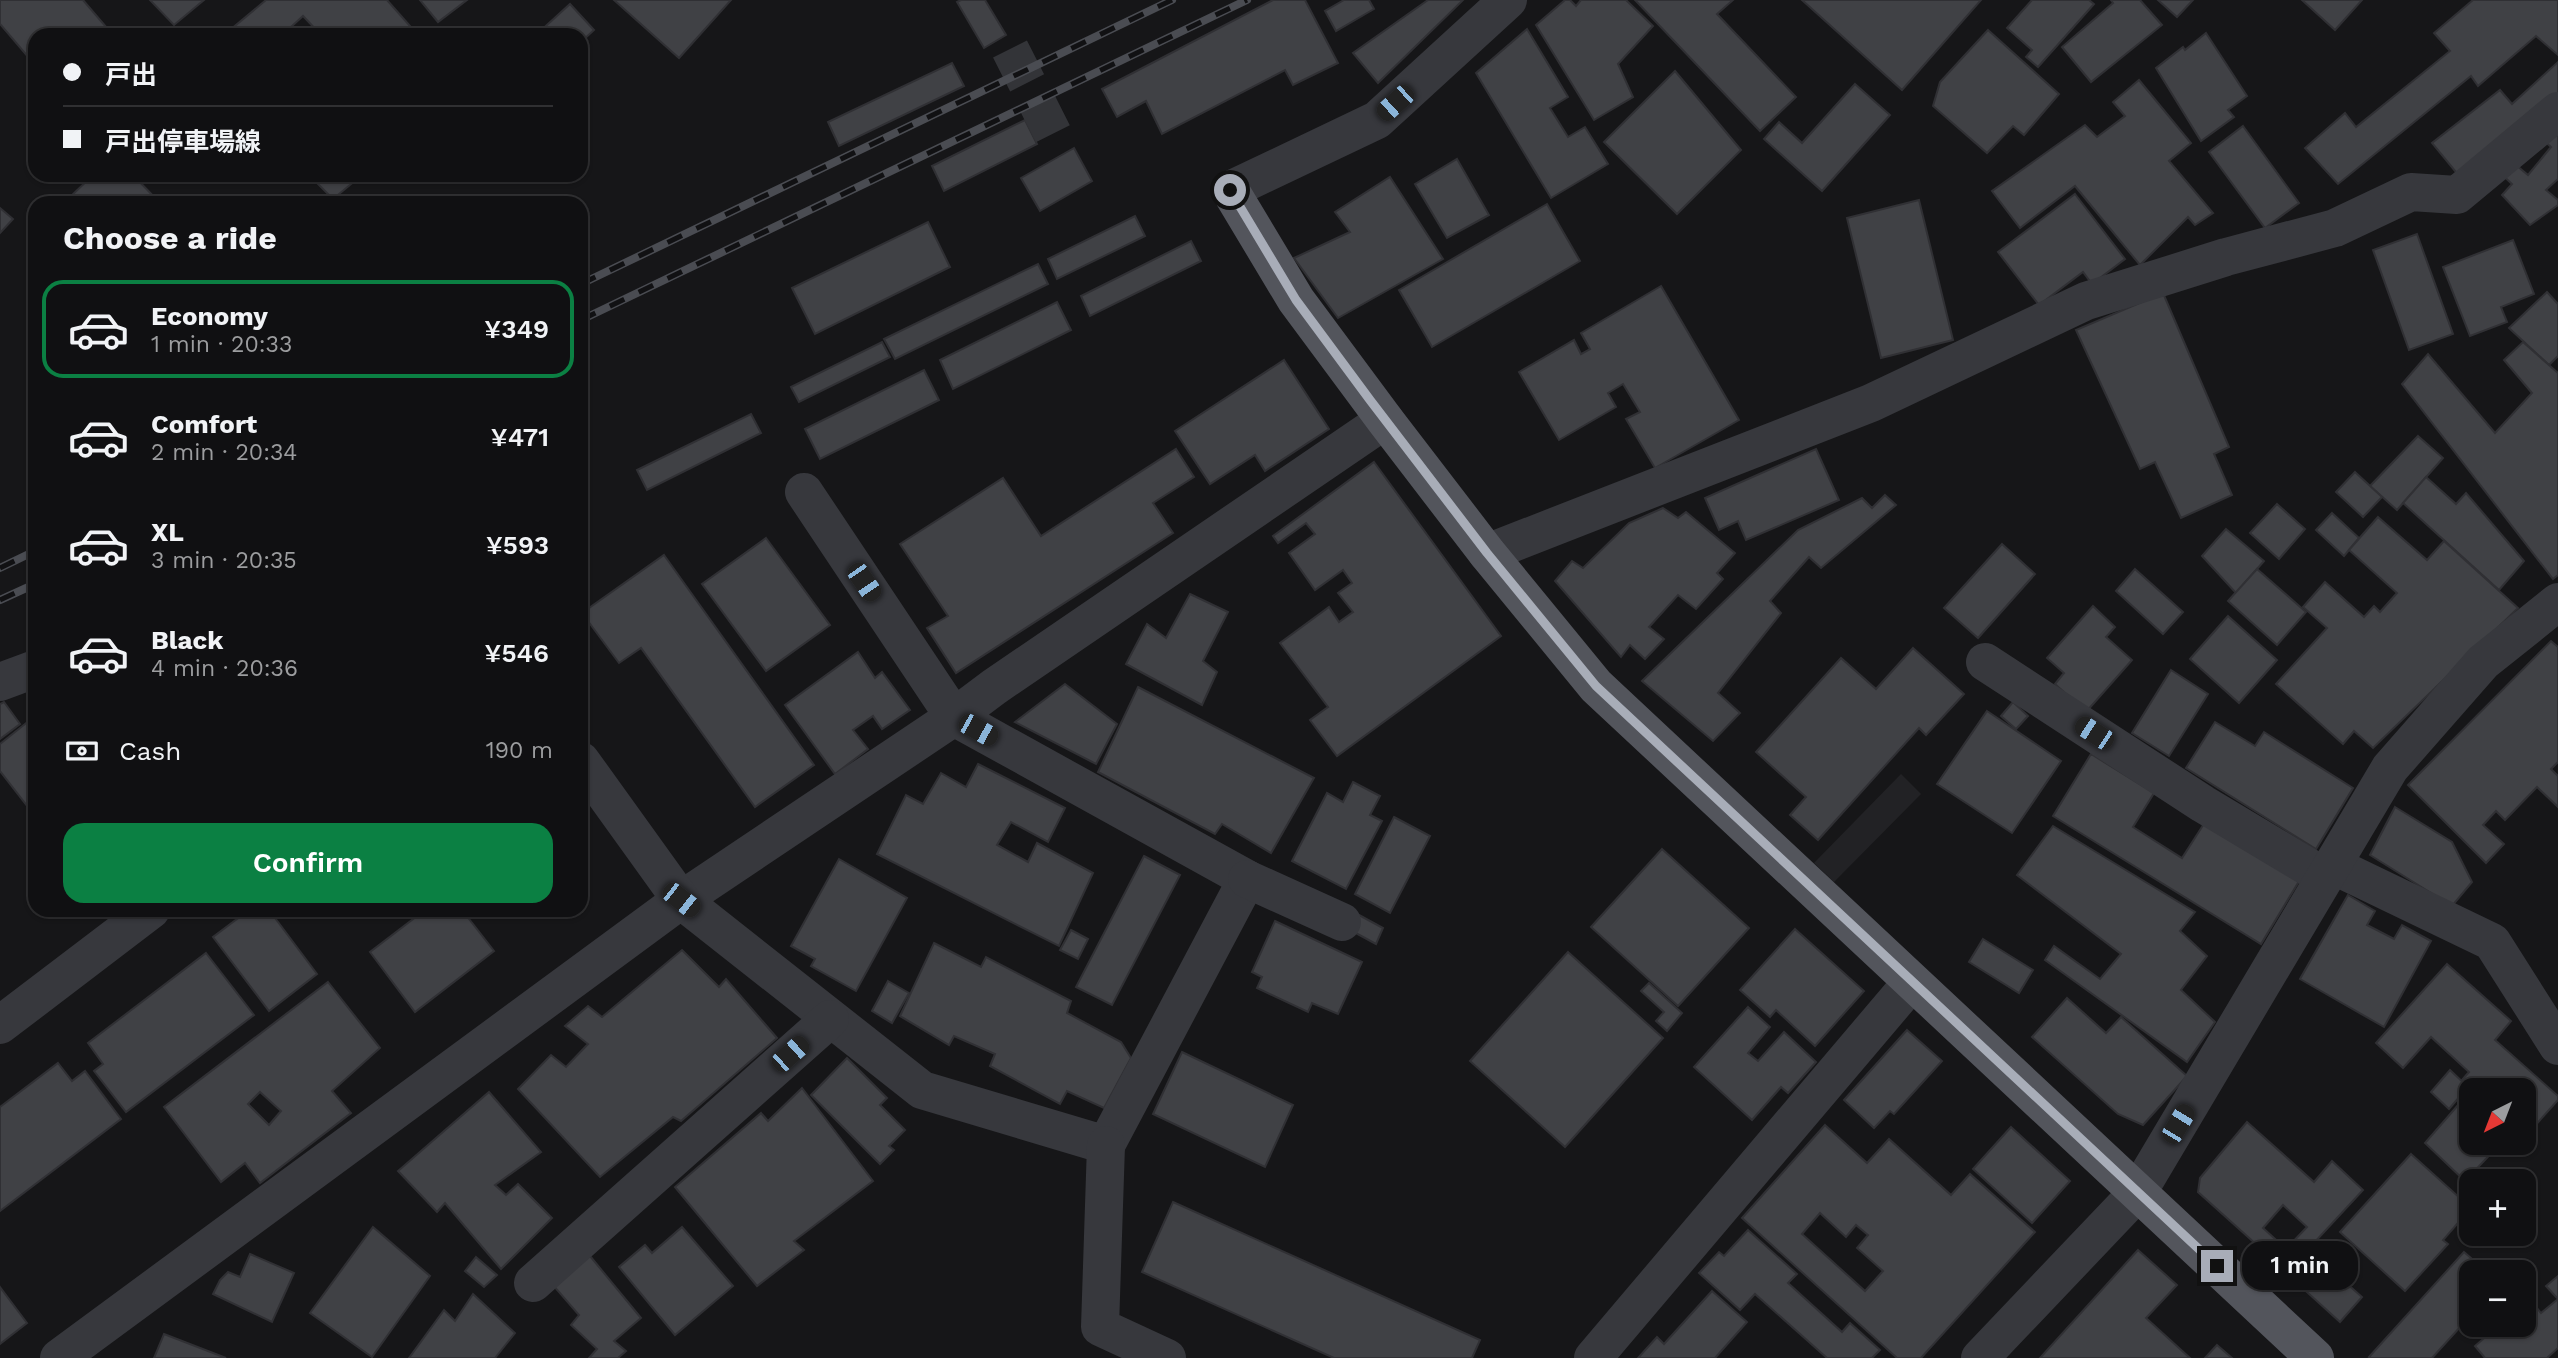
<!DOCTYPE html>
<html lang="en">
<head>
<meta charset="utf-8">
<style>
  body { margin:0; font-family:"Work Sans","Noto Sans JP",sans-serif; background:#19191b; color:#f1f3f6; height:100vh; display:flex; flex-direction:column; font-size:26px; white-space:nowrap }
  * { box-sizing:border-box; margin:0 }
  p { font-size:23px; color:#9c9d9f }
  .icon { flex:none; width:38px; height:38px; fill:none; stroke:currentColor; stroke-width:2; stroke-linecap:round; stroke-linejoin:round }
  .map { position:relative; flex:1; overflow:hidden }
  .drawer { position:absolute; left:28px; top:196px; width:560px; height:721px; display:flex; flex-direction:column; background:#101012; border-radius:21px; box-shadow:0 2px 5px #0004,0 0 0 2px #303032 }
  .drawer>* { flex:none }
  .hud { position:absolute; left:28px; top:28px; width:560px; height:154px; border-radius:21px; box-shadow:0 2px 5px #0004,0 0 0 2px #303032; display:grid; align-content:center; height:154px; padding:0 35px; background:#101012 }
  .needle { width:46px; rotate:222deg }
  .buttons { position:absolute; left:2459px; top:1078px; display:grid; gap:14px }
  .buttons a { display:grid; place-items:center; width:77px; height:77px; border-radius:14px; background:#101012; box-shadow:0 2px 5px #0004,0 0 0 2px #303032; font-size:35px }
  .end { position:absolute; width:32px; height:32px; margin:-16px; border:9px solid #a8adb8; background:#111; box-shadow:0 0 0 4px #111 }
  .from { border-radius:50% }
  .bubble { position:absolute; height:49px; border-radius:21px; background:#101012; box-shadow:0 2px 5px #0004,0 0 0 2px #303032; font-size:23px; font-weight:600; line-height:49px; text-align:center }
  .car { position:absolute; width:21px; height:42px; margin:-21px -10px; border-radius:9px; box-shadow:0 0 5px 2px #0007; background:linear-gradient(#222 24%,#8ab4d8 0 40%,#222 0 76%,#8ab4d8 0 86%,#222 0) }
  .hud b { display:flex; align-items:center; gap:24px; height:66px; font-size:26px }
  .hud b+b { border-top:2px solid #303032 }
  .hud i { width:18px; height:18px; background:#f1f3f6 }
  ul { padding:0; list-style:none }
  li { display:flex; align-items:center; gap:21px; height:98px; margin:0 14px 10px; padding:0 21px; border:4px solid transparent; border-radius:21px }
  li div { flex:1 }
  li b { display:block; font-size:26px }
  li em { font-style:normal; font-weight:600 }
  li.current { border-color:#0b8043 }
  li>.icon { width:63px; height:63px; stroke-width:1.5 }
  h2 { padding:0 35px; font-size:32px; line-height:84px }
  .pay { display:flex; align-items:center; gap:18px; height:77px; padding:0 35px; font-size:26px }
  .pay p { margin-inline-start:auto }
  .button { display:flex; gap:14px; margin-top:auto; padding:14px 35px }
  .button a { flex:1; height:80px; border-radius:21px; background:#0b8043; color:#fff; font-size:28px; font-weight:600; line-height:80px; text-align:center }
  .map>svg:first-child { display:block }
  .built { fill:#222225 }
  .building { fill:#404145; stroke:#303034; stroke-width:2; fill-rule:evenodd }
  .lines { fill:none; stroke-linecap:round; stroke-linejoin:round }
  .minor-tunnel { stroke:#333438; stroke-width:38; stroke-dasharray:38 19; stroke-linecap:butt }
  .minor { stroke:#37383d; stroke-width:38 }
  .major { stroke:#53555c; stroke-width:38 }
  .rail-casing { stroke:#4a4c52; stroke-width:8 }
  .rail { stroke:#111113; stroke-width:5; stroke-dasharray:16; stroke-linecap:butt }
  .route { stroke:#a8adb8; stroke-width:9 }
</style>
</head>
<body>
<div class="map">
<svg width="2558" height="1358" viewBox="0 0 2558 1358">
  <rect width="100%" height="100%" fill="#161618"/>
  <polygon class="built" points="1901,774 1921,794 1834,882 1814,863"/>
  <g class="building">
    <polygon points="0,0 83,0 113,35 35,35 35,65 0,24"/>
    <polygon points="150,0 204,0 174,25"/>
    <polygon points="266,0 387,0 418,35 321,35 303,16 292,26 300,35 224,35"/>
    <polygon points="420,0 467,0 438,22"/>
    <polygon points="614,0 731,0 679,58"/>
    <polygon points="961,0 985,0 1006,35 984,48 957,2"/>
    <polygon points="1273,0 1305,0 1338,63 1293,85 1285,70 1162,134 1146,101 1117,117 1102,89"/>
    <polygon points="1344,0 1369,0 1374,9 1336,31 1325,11"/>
    <polygon points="1428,0 1463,0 1378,83 1353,53"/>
    <polygon points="1565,0 1570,0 1576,6 1581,0 1626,0 1653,26 1618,64 1633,97 1594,120 1536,25"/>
    <polygon points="1635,0 1733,0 1717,14 1796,97 1760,131"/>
    <polygon points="1802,0 1981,0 1902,90"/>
    <polygon points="2032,0 2089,0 2094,4 2038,67 2026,57 2032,50 2007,28"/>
    <polygon points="2111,0 2140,0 2162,25 2091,82 2062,47 2113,3"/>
    <polygon points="2158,0 2193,0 2177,17"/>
    <polygon points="2302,0 2362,0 2335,30"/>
    <polygon points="2473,0 2558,0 2558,55 2536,36 2478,86 2471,76 2338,184 2305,148 2345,113 2356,127 2450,51 2434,33"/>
    <polygon points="570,4 594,30 581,42 581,35 536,35"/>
    <polygon points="1527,29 1568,97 1550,108 1568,137 1585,127 1608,164 1551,198 1476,73"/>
    <polygon points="1988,30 2059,94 2024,135 2013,126 1987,153 1933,106 1940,82"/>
    <polygon points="2206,33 2247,96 2228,110 2234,117 2201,141 2156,68 2183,47 2185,50"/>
    <polygon points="2558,62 2558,99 2460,177 2432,143 2500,90 2512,104"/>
    <polygon points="952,63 964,86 839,146 828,122"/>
    <polygon points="1675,71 1741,150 1677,214 1604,142"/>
    <polygon points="2139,80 2191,143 2169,161 2213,213 2195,225 2188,217 2140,265 2075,186 2020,228 1992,191 2085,125 2097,137 2125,116 2113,102"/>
    <polygon points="1855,84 1890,115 1822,191 1764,139 1779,122 1802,143"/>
    <polygon points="1025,120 1037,144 944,191 932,166"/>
    <polygon points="2558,123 2558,179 2546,190 2558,200 2558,205 2530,225 2502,195 2512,184 2498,171 2510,160 2528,175 2551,147 2540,137"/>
    <polygon points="2243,126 2299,203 2265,228 2209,152"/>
    <polygon points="1074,148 1092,181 1040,211 1021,178"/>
    <polygon points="1457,159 1489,215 1447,238 1415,184"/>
    <polygon points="93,175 133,175 160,203 75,203 70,197"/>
    <polygon points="309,175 362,175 333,199"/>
    <polygon points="1390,177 1443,259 1338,318 1294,258 1350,232 1335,212"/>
    <polygon points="2075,194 2125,259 2092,284 2083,272 2039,305 1998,252"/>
    <polygon points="1919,200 1953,340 1881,358 1847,218"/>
    <polygon points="1547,204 1580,261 1432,347 1399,290"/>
    <polygon points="0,208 13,219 0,233"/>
    <polygon points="1135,216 1145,236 1057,279 1048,259"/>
    <polygon points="928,222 950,267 815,334 792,288"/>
    <polygon points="2417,234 2453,334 2409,350 2373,250"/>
    <polygon points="2513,240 2534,294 2501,307 2507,322 2470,336 2443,267"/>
    <polygon points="1191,241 1201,261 1090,316 1081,296"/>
    <polygon points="1038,264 1048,284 895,359 884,339"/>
    <polygon points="1661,286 1739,420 1655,468 1626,419 1640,412 1623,384 1608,393 1616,407 1559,440 1519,372 1574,340 1581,354 1590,349 1581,333"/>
    <polygon points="2547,292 2558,304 2558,356 2549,365 2509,328"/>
    <polygon points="2163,293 2229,447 2214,454 2232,495 2181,518 2155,462 2140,469 2076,330"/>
    <polygon points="1057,302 1071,330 953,389 940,360"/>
    <polygon points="882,342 890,357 799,402 791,387"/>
    <polygon points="2523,342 2558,373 2558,575 2553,579 2402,384 2428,354 2495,433 2532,393 2504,360"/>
    <polygon points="1284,360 1329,429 1265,471 1255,455 1210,484 1175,431"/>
    <polygon points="924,370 939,400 820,459 805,429"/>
    <polygon points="751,414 761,433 647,490 637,470"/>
    <polygon points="2418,436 2443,458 2397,510 2370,486"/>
    <polygon points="1176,449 1194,477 1153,503 1173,533 956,673 927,628 948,616 900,544 1003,478 1041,536"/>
    <polygon points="1816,449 1839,500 1746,540 1738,521 1719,530 1705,498"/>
    <polygon points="1374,462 1501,636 1337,756 1310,720 1328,707 1280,643 1329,607 1339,622 1353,612 1338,593 1352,583 1343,570 1315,590 1289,553 1315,534 1306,523 1278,543 1273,536"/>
    <polygon points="2355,472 2382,497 2363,517 2336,492"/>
    <polygon points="2426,477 2456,504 2466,493 2524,561 2499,590 2403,503"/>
    <polygon points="1885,495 1896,505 1821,568 1809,557 1770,601 1781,613 1718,693 1740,713 1713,741 1642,681 1798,530 1862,498 1872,508"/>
    <polygon points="2277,504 2305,529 2279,559 2250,533"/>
    <polygon points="1663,508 1678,518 1686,512 1735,553 1717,573 1723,579 1696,609 1678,595 1649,627 1664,639 1645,659 1630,645 1621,657 1555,581 1572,561 1583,568 1629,523"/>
    <polygon points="2332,513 2359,538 2344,556 2316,530"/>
    <polygon points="2378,517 2427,560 2444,541 2518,608 2373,748 2354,731 2343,744 2276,684 2327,628 2303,607 2325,582 2364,617 2374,606 2380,612 2397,593 2349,550"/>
    <polygon points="2226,529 2264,561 2236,593 2202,556"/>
    <polygon points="766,538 830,625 766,671 702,584"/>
    <polygon points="2002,544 2035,574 1978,638 1944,608"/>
    <polygon points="664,555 814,765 755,807 641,648 619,663 582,613"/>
    <polygon points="2135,569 2183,612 2163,634 2116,591"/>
    <polygon points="2257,569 2306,612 2277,645 2228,601"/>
    <polygon points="1190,594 1228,612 1203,661 1217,672 1202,705 1126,664 1147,624 1166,638"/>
    <polygon points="2093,606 2115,627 2106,637 2132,660 2086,712 2055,684 2064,673 2047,658"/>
    <polygon points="2228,616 2277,660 2239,703 2190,659"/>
    <polygon points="2551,641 2558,647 2558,762 2551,769 2558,776 2558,807 2537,787 2505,820 2496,811 2483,825 2504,844 2486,863 2408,785"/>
    <polygon points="1913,648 1964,694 1926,735 1919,728 1818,840 1790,815 1806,797 1756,752 1841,658 1876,689"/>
    <polygon points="858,652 875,678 882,672 910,710 882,729 873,716 853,730 868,749 835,774 785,705"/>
    <polygon points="2171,670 2208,694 2169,756 2132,733"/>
    <polygon points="1065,684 1117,724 1096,764 1015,722"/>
    <polygon points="1138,687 1314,778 1271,853 1222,824 1215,834 1098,772"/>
    <polygon points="4,702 20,724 0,739 0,704"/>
    <polygon points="2013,702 2028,716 2016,729 2001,716"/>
    <polygon points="1987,711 2061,761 2012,833 1937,784"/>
    <polygon points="35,716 35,816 0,771 0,744"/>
    <polygon points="2215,722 2255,746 2264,732 2353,788 2316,849 2186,768"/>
    <polygon points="2091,754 2154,793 2133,827 2182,858 2207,819 2301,878 2261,944 2053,816"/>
    <polygon points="978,764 1065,808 1048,842 1011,822 997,845 1028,862 1037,843 1093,873 1059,946 877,854 906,795 923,804 941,773 966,787"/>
    <polygon points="1353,782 1380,796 1370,815 1382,821 1346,889 1292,861 1327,793 1343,802"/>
    <polygon points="2395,807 2452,842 2472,882 2452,906 2370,855"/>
    <polygon points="1394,817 1430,836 1390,913 1355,894"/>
    <polygon points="2053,826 2195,912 2180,931 2207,956 2181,990 2215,1022 2187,1062 2045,960 2054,946 2100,979 2121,954 2017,875"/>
    <polygon points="1662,849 1749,928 1678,1006 1591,927"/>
    <polygon points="1144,856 1180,875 1112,1005 1076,987"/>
    <polygon points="839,859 907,898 856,991 811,966 815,959 791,946"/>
    <polygon points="2348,895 2375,911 2367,925 2394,939 2402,925 2431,941 2384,1027 2300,979"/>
    <polygon points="249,910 269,910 317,974 269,1011 213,937"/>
    <polygon points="425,910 462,910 494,951 415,1012 370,952"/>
    <polygon points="1359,915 1383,928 1376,944 1352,931"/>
    <polygon points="1275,921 1362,962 1338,1014 1312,1003 1308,1012 1257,988 1262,977 1252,972"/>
    <polygon points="1795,929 1864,991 1815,1046 1776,1010 1770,1017 1740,990"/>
    <polygon points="1071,930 1088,939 1078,959 1060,950"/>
    <polygon points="1983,939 2033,970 2019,993 1969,962"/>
    <polygon points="934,943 981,967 986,957 1071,1001 1067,1013 1121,1042 1131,1058 1104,1108 1067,1091 1060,1104 990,1066 995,1054 954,1036 949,1045 900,1016"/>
    <polygon points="682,950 719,987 726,979 777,1038 681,1121 673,1117 600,1177 518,1089 551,1055 566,1067 588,1044 565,1026 588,1006 602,1017"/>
    <polygon points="1568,952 1663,1038 1565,1147 1470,1061"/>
    <polygon points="206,953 254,1015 126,1112 94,1071 103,1064 88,1043"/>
    <polygon points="2447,964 2511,1021 2495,1040 2558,1096 2558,1100 2524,1138 2524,1090 2471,1090 2471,1143 2501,1143 2465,1181 2425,1143 2472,1089 2462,1080 2469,1072 2431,1037 2403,1068 2376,1043"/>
    <polygon points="888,981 909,993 892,1023 872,1011"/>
    <path d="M328,982L380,1048L332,1091L351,1113L260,1183L245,1163L221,1182L164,1107ZM260,1092L281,1111L269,1125L248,1104Z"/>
    <polygon points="1649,983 1682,1013 1667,1031 1656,1021 1664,1012 1641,991"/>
    <polygon points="2067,998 2106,1033 2121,1017 2187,1076 2143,1125 2118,1114 2032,1037"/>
    <polygon points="1748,1007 1770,1027 1748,1053 1758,1061 1784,1032 1816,1062 1788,1093 1781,1087 1752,1120 1694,1067"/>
    <polygon points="1907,1030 1942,1061 1894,1114 1890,1111 1874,1128 1844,1100"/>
    <polygon points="1182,1052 1293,1105 1265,1167 1153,1114"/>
    <polygon points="847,1058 887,1098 880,1105 905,1130 889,1146 894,1150 880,1164 811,1095"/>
    <polygon points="58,1063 72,1081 85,1071 121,1119 0,1211 0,1107"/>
    <polygon points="2450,1070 2468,1087 2449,1109 2431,1092"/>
    <polygon points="802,1088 873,1181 794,1241 804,1250 757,1286 675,1187 761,1113 768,1121"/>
    <polygon points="489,1092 541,1152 495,1185 506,1195 518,1184 552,1218 501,1269 445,1203 437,1212 398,1171"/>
    <path d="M2247,1122L2314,1182L2332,1161L2363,1190L2287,1272L2198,1192L2200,1178ZM2283,1205L2307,1227L2286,1249L2263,1228Z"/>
    <path d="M1825,1125L1867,1163L1889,1139L1951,1195L1970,1174L2035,1232L1921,1358H1897L1742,1218ZM1820,1213L1846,1237L1856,1225L1868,1235L1857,1248L1883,1271L1865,1291L1802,1234Z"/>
    <polygon points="2011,1127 2070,1181 2032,1223 1973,1169"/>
    <polygon points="2411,1154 2471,1208 2443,1240 2448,1244 2405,1291 2340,1232"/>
    <polygon points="1173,1202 1480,1340 1472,1358 1334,1358 1142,1272"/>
    <polygon points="373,1227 430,1276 372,1357 310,1313"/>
    <polygon points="682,1227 733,1286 675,1335 619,1267 645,1245 652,1253"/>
    <polygon points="1748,1230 1797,1274 1788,1283 1842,1332 1850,1323 1880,1350 1872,1358 1827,1358 1755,1294 1740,1310 1699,1273 1719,1252 1724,1256"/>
    <polygon points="2138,1250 2177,1285 2146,1318 2190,1358 2040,1358"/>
    <polygon points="2464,1252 2487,1272 2471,1272 2471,1315 2432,1358 2371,1358 2369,1357"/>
    <polygon points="250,1254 294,1273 272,1322 213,1294 220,1280 228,1272 240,1277"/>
    <polygon points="590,1256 641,1318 614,1341 626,1351 618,1358 589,1358 597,1349 571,1325 579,1315 552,1284"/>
    <polygon points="476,1257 497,1275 484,1287 465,1271"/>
    <polygon points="2319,1259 2362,1297 2340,1322 2297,1283"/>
    <polygon points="2558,1276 2558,1348 2547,1358 2485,1358 2475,1346 2499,1325 2524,1325 2524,1303 2529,1298 2541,1313 2558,1299 2546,1286"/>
    <polygon points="0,1287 27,1323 0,1344"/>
    <polygon points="1712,1291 1747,1322 1715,1358 1638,1358 1657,1337 1664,1344"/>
    <polygon points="473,1294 515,1333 495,1358 409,1358 444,1310 455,1321"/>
    <polygon points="164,1334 226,1358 154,1358"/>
    <polygon points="2217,1345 2232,1358 2205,1358"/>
  </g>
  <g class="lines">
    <polyline class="minor-tunnel" points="1010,49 1057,142"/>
    <g class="minor">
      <polyline points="1230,190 1377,120 1508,0"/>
      <polyline points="804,492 954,717 1247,879 1106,1145 922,1090 681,900 954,717 994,687 1385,420"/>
      <polyline points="1487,553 1871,403 2086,301 2226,257 2335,228 2411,192 2457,195 2558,111"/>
      <polyline points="1985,662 2203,804 2325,877"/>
      <polyline points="0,682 35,669"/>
      <polyline points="2332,865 2492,942 2558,1046"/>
      <polyline points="1247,879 1342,922"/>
      <polyline points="0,1025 151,910"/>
      <polyline points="1106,1145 1100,1327 1167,1358"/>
      <polyline points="533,1283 830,1019"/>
      <polyline points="59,1358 681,900 581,761"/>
      <polyline points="1593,1358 1911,983"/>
      <polyline points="1980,1358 2138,1192 2390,768 2483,662 2558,602"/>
    </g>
    <polyline class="major" points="1230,190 1296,300 1385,420 1487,553 1596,686 2315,1358"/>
    <defs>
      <g id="rail">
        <polyline points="581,284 1172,0"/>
        <polyline points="581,320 1247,0"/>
        <polyline points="0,568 35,551"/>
        <polyline points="0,600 35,584"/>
      </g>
    </defs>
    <use href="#rail" class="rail-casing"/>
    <use href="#rail" class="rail"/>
  </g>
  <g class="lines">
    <polyline class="route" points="1230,190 1296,300 1370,400 1487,553 1596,686 2217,1266"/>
  </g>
</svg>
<div class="buttons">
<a><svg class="needle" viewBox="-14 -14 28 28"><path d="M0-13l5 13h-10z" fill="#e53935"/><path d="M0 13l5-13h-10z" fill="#9c9d9f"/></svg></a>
<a>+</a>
<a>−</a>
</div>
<i class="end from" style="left:1230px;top:190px"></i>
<i class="end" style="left:2217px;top:1266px"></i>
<div class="bubble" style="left:2242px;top:1241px;width:116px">1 min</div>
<i class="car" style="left:1395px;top:103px;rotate:228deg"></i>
<i class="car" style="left:864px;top:582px;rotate:146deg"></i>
<i class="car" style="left:978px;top:730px;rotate:119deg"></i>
<i class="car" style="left:2094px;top:733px;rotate:303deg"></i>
<i class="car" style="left:681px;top:900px;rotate:128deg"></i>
<i class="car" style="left:790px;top:1054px;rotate:48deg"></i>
<i class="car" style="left:2178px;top:1124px;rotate:31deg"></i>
<div class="hud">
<b><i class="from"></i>戸出</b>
<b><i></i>戸出停車場線</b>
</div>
<section class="drawer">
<h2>Choose a ride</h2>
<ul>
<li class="current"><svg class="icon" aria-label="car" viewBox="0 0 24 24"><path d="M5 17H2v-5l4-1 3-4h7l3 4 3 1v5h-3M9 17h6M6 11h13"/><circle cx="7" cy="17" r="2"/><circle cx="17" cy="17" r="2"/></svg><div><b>Economy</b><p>1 min · 20:33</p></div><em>¥349</em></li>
<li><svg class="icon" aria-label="car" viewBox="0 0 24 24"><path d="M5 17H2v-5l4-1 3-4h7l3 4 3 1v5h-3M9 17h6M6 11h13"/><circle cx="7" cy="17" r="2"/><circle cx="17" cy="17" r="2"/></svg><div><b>Comfort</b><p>2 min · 20:34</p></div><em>¥471</em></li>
<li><svg class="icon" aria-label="car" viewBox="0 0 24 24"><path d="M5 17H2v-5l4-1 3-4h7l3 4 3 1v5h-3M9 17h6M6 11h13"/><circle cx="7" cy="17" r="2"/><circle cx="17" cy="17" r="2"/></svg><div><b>XL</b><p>3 min · 20:35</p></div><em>¥593</em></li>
<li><svg class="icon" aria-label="car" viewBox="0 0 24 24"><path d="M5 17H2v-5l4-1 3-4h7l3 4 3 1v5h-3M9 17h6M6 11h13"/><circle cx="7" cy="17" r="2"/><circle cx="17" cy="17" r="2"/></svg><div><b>Black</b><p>4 min · 20:36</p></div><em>¥546</em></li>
</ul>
<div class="pay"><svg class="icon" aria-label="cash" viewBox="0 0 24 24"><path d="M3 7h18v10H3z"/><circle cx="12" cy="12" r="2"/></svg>Cash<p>190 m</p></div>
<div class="button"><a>Confirm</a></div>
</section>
</div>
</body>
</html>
